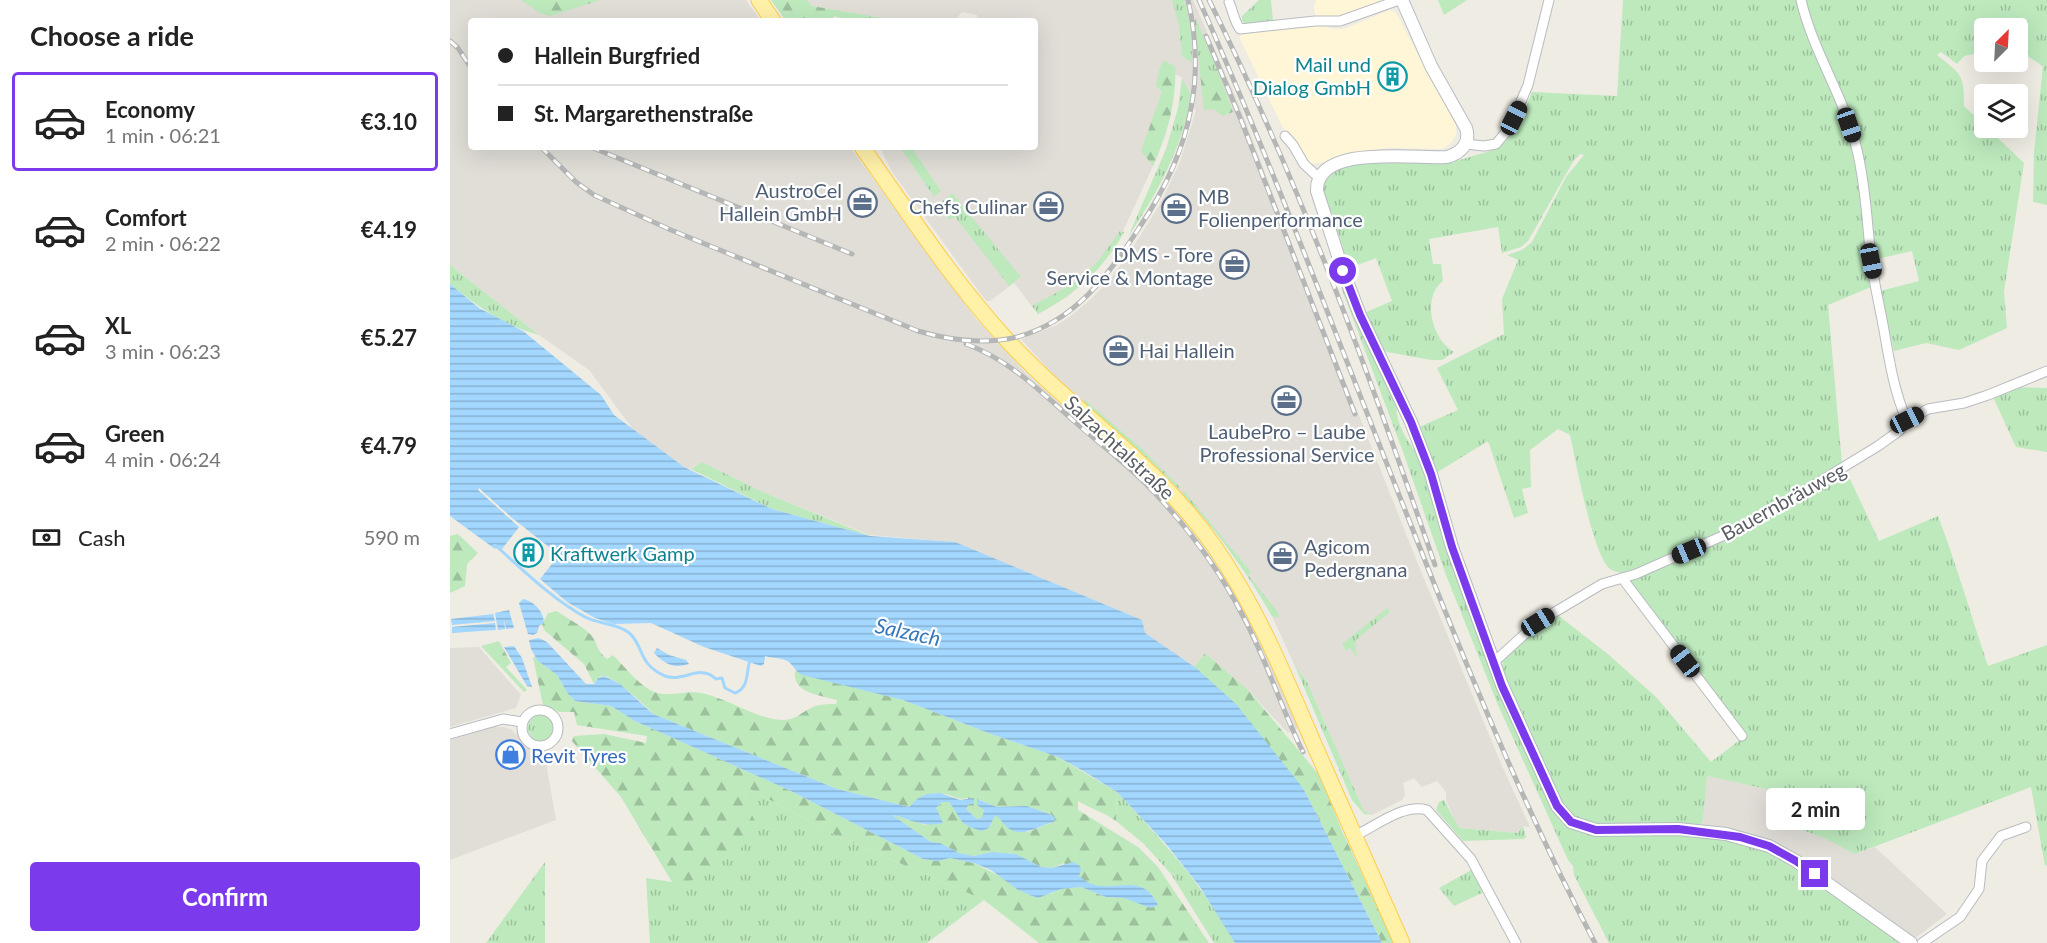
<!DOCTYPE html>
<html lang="en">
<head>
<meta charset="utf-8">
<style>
  body { margin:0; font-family:Lato,sans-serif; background:#f2f2f2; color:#222; height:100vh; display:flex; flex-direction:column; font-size:22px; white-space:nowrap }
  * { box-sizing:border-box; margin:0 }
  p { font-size:20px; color:#767676 }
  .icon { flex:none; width:33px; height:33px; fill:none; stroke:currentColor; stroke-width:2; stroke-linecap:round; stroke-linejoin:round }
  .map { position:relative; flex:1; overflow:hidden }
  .details { display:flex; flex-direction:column; background:#fff; width:450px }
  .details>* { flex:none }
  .banner { position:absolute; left:18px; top:18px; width:570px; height:132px; border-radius:6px; box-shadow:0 6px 24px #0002; display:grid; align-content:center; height:132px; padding:0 30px; background:#fff }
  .needle { width:39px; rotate:24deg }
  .tools { position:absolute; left:1524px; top:18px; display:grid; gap:12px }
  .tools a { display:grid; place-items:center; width:54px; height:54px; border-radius:6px; background:#fff; box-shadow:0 6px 24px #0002; font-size:30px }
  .end { position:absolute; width:27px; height:27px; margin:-14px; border:8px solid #7c3aed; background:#fff; box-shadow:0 0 0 3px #fff }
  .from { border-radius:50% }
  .bubble { position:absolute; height:42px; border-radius:6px; background:#fff; box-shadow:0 6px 24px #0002; font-size:20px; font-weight:700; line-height:42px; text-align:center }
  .car { position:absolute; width:18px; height:36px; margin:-18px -9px; border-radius:8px; box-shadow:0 0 4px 2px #0007; background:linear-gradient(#222 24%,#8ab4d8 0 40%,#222 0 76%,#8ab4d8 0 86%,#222 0) }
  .banner b { display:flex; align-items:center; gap:21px; height:57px; font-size:22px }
  .banner b+b { border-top:2px solid #e0e0e0 }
  .banner i { width:15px; height:15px; background:#222 }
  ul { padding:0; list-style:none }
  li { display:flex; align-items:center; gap:18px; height:99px; margin:0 12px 9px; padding:0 18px; border:3px solid transparent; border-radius:6px }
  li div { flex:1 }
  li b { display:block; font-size:22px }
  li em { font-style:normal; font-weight:700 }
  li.selected { border-color:#7c3aed }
  li>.icon { width:54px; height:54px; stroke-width:1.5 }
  h2 { padding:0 30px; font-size:27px; line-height:72px }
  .pay { display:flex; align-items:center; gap:15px; height:66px; padding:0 30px; font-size:22px }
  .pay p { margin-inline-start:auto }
  .action { display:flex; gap:12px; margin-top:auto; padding:12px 30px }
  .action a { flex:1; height:69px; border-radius:6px; background:#7c3aed; color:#fff; font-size:24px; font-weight:700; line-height:69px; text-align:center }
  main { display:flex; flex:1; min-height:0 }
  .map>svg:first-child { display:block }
  .commercial { fill:#fff6d8 }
  .industrial { fill:#e0ded7 }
  .grass { fill:url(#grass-tufts) }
  .forest { fill:url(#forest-firs) }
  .park { fill:#bde9bd }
  .water { fill:url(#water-rules) }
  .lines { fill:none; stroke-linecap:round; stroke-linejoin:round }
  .stream { stroke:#a3d7ff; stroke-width:3 }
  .minor-casing { stroke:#b8bbc0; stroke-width:11 }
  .tertiary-casing { stroke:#b8bbc0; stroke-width:14 }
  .primary-casing { stroke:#ffcc4c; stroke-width:17 }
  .minor { stroke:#fff; stroke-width:9 }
  .tertiary { stroke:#fff; stroke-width:12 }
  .primary { stroke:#fff1a8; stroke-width:15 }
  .rail-casing { stroke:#b5b6b6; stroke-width:5 }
  .rail { stroke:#fff; stroke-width:3; stroke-dasharray:9; stroke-linecap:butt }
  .route { stroke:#7c3aed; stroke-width:8 }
  .labels { text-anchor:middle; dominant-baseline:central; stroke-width:4.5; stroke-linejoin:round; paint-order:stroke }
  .culture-label { font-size:20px; fill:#0d838f; stroke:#fff; text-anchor:end }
  .service-label { font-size:20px; fill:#4e5e75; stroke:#fff; text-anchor:end }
  .street-label { font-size:20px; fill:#5b5f65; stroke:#fff }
  .shop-label { font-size:20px; fill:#366cbe; stroke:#fff; text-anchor:start }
  .water-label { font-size:21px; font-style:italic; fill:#3678bb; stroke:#fff }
</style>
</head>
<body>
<main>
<section class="details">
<h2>Choose a ride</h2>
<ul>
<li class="selected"><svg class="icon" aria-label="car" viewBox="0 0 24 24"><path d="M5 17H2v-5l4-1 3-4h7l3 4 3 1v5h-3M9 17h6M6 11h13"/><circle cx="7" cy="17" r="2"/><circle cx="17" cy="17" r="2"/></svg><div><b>Economy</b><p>1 min · 06:21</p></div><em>€3.10</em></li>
<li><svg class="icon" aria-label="car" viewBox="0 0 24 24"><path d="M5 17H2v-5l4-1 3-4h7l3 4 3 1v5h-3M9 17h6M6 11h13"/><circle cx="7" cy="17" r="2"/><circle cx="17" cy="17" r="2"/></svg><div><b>Comfort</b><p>2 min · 06:22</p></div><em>€4.19</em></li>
<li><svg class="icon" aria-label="car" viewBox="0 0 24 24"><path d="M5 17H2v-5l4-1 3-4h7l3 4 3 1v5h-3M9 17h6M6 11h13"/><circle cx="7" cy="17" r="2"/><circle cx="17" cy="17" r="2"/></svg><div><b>XL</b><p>3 min · 06:23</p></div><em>€5.27</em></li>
<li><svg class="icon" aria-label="car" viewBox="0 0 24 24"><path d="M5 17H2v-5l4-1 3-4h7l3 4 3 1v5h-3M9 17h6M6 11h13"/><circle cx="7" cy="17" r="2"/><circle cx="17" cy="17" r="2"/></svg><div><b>Green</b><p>4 min · 06:24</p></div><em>€4.79</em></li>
</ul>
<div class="pay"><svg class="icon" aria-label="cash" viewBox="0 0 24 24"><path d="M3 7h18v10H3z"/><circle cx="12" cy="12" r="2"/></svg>Cash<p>590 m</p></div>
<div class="action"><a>Confirm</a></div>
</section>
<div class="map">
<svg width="1597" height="943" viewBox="0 0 1597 943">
  <defs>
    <pattern id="grass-tufts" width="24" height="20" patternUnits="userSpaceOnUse" patternTransform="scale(1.5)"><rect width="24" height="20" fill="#bde9bd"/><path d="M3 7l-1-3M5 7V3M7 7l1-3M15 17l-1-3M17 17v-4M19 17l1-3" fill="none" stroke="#9dc09d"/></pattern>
    <pattern id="forest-firs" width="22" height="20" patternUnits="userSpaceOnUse" patternTransform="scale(1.5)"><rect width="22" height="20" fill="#bde9bd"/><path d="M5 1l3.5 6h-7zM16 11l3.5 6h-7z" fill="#9dc09d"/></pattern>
    <pattern id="water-rules" width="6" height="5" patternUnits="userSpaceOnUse" patternTransform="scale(1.5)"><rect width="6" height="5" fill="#a3d7ff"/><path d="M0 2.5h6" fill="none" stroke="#88b2d2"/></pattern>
  </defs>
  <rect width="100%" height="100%" fill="#efece3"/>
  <g class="commercial">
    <polygon points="866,0 932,0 913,9 877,19 866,18 864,6"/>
    <polygon points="940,10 946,13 1006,125 1006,135 1000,144 992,149 936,148 891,155 887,161 860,164 837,136 790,39 791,31 867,23 882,29 894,29"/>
  </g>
  <g class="industrial">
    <polygon points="0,0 296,0 311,21 21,21 21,147 400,147 526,319 577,374 630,422 683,465 717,500 751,543 782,588 822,666 848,728 838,733 798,690 755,653 744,667 694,633 692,620 503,542 420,535 313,492 252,462 240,469 234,467 185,432 139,370 89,335 0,265"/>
    <polygon points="357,0 743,0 790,107 867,310 968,564 1052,766 1080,827 1073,826 1068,833 1008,828 996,800 996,792 987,781 972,787 964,778 953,783 955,795 952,800 922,815 914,811 857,682 845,666 822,616 798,575 766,532 724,484 689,451 609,381 571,339 607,325 622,315 642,298 661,278 679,253 709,206 730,162 746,110 739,104 741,95 732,78 725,74 719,119 708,155 668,242 649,268 636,281 617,297 588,314 564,283 540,301 536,301 442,172 430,147 585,147 587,77 585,21 529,21 527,15 512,12 504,21 451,21 362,6"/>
    <polygon points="29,647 71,695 66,708 0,727 0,648"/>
    <polygon points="43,727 54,727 62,730 83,750 94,751 106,820 0,860 0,740"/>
    <polygon points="1257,776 1321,790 1374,838 1405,854 1425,847 1497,914 1464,939 1381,878 1330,847 1308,836 1266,826 1249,825 1253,821"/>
  </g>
  <g class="grass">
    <path d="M722,0H734C741,20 742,42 742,63L732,56L729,25Z"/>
    <polygon points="809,0 821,0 823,21 797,25 792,21 792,16"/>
    <path d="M1173,0H1348L1394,117L1408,170L1421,287L1378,305L1392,464L1303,519L1181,573C1174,573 1165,573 1159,568C1142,551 1126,462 1120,435L1108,429L1080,450L1081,487L1072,489L1078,513L1064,518L1038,441L986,473L969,427L1008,410L987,368L1054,334L1052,299L1068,260L1057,255L1072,250L1082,242L1116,177L1134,155L1130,154L1124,160L1078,241L1071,247L1052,253L1048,227L979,239L983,264H991L993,281C971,298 982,340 1004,352L992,360H981L937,352L930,348L914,313L942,301L926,258L897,269L891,249L893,248L882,212H878L873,189L875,182L883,172L892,168L919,162L949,160L993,164L1003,162L1043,150L1055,142L1062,133L1067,130L1082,92L1167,96Z"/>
    <path d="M1353,0H1597V205L1583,202L1584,153L1593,66L1568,50V28H1534V52L1514,56L1507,64L1491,52L1487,55C1512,75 1514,74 1514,106L1574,163L1554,291L1557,328L1509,350L1476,343L1444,351L1430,291L1469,281L1462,251L1423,260L1416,176Z"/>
    <polygon points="746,19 767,69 750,72 744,21"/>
    <path d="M732,78L741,95C733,148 707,193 678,237L716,149L728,108Z"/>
    <polygon points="450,147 461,147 491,191 484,197"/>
    <polygon points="502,193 571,277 559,286 505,217 499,220 488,205"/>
    <path d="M670,231L674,232C654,269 624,295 588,314L582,306L626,282L648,261Z"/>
    <path d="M882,263H884L904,316L947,405C944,418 957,443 967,452L1014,597L1049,693L1096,797L1109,818L1117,826L1140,834L1204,833L1263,838L1313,849L1338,863L1451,943H1159L1124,875L1123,866L1118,860L1048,705L996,575L952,449Z"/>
    <path d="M0,265L89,335C55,326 27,306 0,284Z"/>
    <polygon points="1566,387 1597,388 1597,452 1566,447 1543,397"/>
    <polygon points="635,400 692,449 730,487 729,489 704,464 634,403"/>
    <polygon points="252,462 313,492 420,536 322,509 241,469"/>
    <path d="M1393,474L1400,479L1429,541L1488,516C1507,566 1521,616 1538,666L1597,645V865L1595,866L1581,787L1405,854L1374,838L1331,822L1321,790L1257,776L1253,821L1249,825L1150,826L1127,818L1118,811L1106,794L1080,730L1063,699L1052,671L1053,661L1059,654L1089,628L1109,616L1159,655L1207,698L1261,762L1295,736L1178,582L1180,579L1293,530L1385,476Z"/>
    <path d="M734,491L801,572L798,575L827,611L829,618L822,616C796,571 767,531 732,493Z"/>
    <polygon points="937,608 940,612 906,640 905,651 908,654 906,656 900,648 896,651 892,644"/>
    <polygon points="845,666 857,682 914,811 922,815 914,814 902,800"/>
    <circle cx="91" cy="728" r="13"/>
    <polygon points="300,789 383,834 534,900 477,943 200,943 196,878 222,882"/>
    <path d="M667,792C711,839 754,886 785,943H764L721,874L694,844L666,821Z"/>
    <polygon points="994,800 1009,828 1068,833 1073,826 1076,837 1073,839 1013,841 986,810 989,802"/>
    <polygon points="95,862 95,943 36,943"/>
    <polygon points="1023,869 1033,890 1032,893 1004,906 989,888"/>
  </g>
  <g class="forest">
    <polygon points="71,0 151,0 100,16 90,13"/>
    <polygon points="321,0 357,0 362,6 451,21 398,21 385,16 378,21 336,21"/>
    <path d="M714,60L725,67C727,100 717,136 703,166L691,151L712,92L706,85L710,67Z"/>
    <polygon points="767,69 783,112 772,116 764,109 754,110 750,72"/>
    <polygon points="8,534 28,553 17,564 15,586 0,593 0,536"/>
    <path d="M107,611C118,619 131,625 140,634C149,644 145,649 157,659L163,655C175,667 186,682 200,690C215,699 234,690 251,693C278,698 307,720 334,720C346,720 353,711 363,707C371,704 378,704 386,704L387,700C370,695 342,693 345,671L453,700L541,734L608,757L667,792L666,821C654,812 641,809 628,801V810L688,847L708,867L759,943H589L534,900L383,834L300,789L293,797L309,829L288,851L239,882H222L171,797L122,741L124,736L154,734L196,743L197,736L127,725L124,712H109L93,705L83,658L85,656L88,661L107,675L118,694L125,701L161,706L185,721L341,791L473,859L488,861L500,858L524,863L553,878L600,894L611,889L631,887L656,897L674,898L708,905C692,870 662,896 636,882C628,878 620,869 614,863L602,868L591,867L565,854L542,852L524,856L509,853L490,843L481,842L440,814L475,825L487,812L486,808L492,802H499L507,811L511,821L532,831L539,828L545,814L578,832L603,822L602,815L577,806L547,807L528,799L535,813L532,818L527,819L516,809L519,804L518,798C510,800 507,798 499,795C483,791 470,795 459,807L387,789L203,714C197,706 163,677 155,676C149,675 146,680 144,684L134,664L94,630L92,625L98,613Z"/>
    <polygon points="49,641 61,663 56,667 77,690 74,692 31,646"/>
    <polygon points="755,653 798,690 870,776 892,831 944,943 932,943 853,788 744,667"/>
  </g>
  <polygon class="park" points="988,0 1017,0 994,15"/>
  <g class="water">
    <path d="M0,284L29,308L73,331L151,395L164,415L234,467L322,509L420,536L505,542L692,620L695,633L746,668L786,704L853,788L932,943H785L750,887L716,844L667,792L635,772L608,757L541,734L453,700L352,675C345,671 346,669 341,664C336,657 323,659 315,656L314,664L311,666L254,647L201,623L164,624L145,618L117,602L90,579L109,555L61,517L29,488L28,490L69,527L52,549L48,546L45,549L0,516Z"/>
    <path d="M73,599C84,601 94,612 94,623L89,626L87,633L83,635L78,634L69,603Z"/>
    <polygon points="59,610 64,628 56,629 54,619 55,629 48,630 45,613"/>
    <polygon points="43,614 45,621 2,625 1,619"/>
    <polygon points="45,623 46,630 2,633 2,627"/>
    <path d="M89,638L97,642L136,684H144L148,678L154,676L170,684L203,714L387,789L459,807L467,799L477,794L490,793L510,800L524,798V804H519L516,809L527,819L532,818L534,810L527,805V799L547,807L577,806L602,815L605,818L604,822C589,825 573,839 558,828C553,824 551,818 545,815L539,828L532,831C525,829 514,826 510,819C506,813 504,808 499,802H492L486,808L493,823C472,828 461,819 442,815L481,842L490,843L509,853L524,856L542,852L566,854L591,867L602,868L623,862L630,866L631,870L629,876C657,902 689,865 708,905L701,908L674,898L656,897L631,887L611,889L588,898L568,890L541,870L524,863L500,858L488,861L473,859L341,791L185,721L161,706L125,701L118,694L107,675L88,661L81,649L79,640Z"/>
    <polygon points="64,646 72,658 82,687 77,686 54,647"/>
    <path d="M207,648L219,655L236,660L239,664C223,669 215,664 204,653Z"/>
  </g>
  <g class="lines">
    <path class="stream" d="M45,545C73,570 101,598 135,617C148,624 166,623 178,632C194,644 187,664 215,676C233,683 250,663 266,679L272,678L275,688L285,693C299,688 296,673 300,660"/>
    <defs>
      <g id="minor">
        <path d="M1351,0C1363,52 1395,98 1407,150C1416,187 1417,223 1421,259C1424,285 1431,311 1435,336C1440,365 1445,394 1457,421"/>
        <path d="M779,2C783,11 784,21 790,29L865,21H890L949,0"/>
        <polyline points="835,136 843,145 854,164 869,178"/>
        <polyline points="1016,144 1034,146 1046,144 1060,127 1078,85 1099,0"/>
        <polyline points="1172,578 1292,736"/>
        <polyline points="1043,663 1088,622 1152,584 1186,574 1302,523 1428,446 1449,431 1457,421 1478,409 1514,403 1538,395 1597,371"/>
        <circle cx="90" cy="728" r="18"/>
        <polyline points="0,734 53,719 72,722"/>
        <path d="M904,836C925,827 953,803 977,810L1021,859L1066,943"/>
        <polyline points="1472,943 1510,917 1529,889 1532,861 1551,836 1576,827"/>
      </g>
      <path id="tertiary" d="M952,0L981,66L1016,128C1021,143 1011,153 997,157C967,159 865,143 867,191L893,271L910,315L961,422L981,474L1002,547L1052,685L1107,806L1121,822L1146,830L1228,829L1276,834L1319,846L1346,861L1461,943"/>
      <g id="primary">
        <polyline points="309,0 323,21"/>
        <path d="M412,147C458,212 502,280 556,339C623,412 706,463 764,546C806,606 834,674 863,742C892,809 922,876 952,943"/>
      </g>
    </defs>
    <use href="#minor" class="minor-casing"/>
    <use href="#tertiary" class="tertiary-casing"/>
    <use href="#primary" class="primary-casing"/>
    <use href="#minor" class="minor"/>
    <use href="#tertiary" class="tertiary"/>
    <use href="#primary" class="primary"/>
    <defs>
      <g id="rail">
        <path d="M749,0C825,171 890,346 959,520C1015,663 1073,806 1145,943"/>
        <path d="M759,0C849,181 919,373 985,565"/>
        <polyline points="756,36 791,120 905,414"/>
        <polyline points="0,41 8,48 21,68"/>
        <path d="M91,147L126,182L144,195L221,230L468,331C499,340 534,345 567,337C624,322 659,275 689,228C714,191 733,153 741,108C748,73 746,35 738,0"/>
        <polyline points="141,147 402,254"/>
        <path d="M516,344C560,360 591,392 626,423C649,443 673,461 695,483C734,522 769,569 794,618C817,661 831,708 853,752"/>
      </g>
    </defs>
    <use href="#rail" class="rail-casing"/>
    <use href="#rail" class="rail"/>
  </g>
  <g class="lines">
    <polyline class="route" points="893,271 910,315 961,422 981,474 1002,547 1052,686 1107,806 1121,822 1146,830 1228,829 1290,837 1319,846 1346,861 1365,874"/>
  </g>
  <defs>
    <symbol id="building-ring" viewBox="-11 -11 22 22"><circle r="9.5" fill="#fff" stroke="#0f9aa8" stroke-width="1.5"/><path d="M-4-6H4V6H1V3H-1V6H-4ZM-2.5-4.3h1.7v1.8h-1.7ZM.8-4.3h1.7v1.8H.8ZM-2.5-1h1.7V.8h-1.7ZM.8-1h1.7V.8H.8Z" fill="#0f9aa8"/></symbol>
    <symbol id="office-ring" viewBox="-11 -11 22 22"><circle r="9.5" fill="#fff" stroke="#5c6f8a" stroke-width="1.5"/><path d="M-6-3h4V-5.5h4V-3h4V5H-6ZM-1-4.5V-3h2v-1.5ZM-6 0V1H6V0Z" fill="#5c6f8a"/></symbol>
    <symbol id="shop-ring" viewBox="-11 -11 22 22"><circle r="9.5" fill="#fff" stroke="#3f7fe0" stroke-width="1.5"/><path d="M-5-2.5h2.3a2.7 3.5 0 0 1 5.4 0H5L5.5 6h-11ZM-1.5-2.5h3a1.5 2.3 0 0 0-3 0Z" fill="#3f7fe0"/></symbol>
  </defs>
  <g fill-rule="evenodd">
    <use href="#building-ring" x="926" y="60" width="33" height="33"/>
    <use href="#office-ring" x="396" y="186" width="33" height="33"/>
    <use href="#office-ring" x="582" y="190" width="33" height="33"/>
    <use href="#office-ring" x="710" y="192" width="33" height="33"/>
    <use href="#office-ring" x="768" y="248" width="33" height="33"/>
    <use href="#office-ring" x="652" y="334" width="33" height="33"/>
    <use href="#office-ring" x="820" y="384" width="33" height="33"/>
    <use href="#building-ring" x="62" y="536" width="33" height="33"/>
    <use href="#office-ring" x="816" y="540" width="33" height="33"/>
    <use href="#shop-ring" x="44" y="738" width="33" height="33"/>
  </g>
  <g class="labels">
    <g class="culture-label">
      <text x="921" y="64">Mail und<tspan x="921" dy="23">Dialog GmbH</tspan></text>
      <text x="100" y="553" text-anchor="start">Kraftwerk Gamp</text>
    </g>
    <g class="service-label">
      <text x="392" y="190">AustroCel<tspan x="392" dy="23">Hallein GmbH</tspan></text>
      <text x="748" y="196" text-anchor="start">MB<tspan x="748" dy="23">Folienperformance</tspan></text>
      <text x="577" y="206">Chefs Culinar</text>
      <text x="763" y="254">DMS - Tore<tspan x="763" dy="23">Service &amp; Montage</tspan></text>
      <text x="689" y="350" text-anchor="start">Hai Hallein</text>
      <text x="837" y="431" text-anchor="middle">LaubePro – Laube<tspan x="837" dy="23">Professional Service</tspan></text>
      <text x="854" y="546" text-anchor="start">Agicom<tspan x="854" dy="23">Pedergnana</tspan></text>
    </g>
    <g class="street-label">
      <text transform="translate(670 447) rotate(43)">Salzachtalstraße</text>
      <text transform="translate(1333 501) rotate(-29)">Bauernbräuweg</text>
    </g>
    <g class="shop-label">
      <text x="81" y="755">Revit Tyres</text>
    </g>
    <g class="water-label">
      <text transform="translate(458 631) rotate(12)">Salzach</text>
    </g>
  </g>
</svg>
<div class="tools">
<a><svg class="needle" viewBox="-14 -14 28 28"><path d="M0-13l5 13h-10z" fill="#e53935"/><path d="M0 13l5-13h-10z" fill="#767676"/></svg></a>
<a><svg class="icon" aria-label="layers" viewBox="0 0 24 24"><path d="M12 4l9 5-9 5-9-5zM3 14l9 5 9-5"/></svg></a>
</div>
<i class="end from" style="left:893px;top:271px"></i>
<i class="end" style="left:1365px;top:874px"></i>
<div class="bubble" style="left:1316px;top:788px;width:99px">2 min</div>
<i class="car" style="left:1064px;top:118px;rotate:27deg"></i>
<i class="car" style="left:1399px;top:125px;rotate:161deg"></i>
<i class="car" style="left:1421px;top:261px;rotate:169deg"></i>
<i class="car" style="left:1457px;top:420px;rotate:63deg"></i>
<i class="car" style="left:1239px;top:551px;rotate:247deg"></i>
<i class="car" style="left:1088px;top:622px;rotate:58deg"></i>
<i class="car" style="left:1235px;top:661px;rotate:322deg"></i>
<div class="banner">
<b><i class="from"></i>Hallein Burgfried</b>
<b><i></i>St. Margarethenstraße</b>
</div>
</div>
</main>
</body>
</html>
